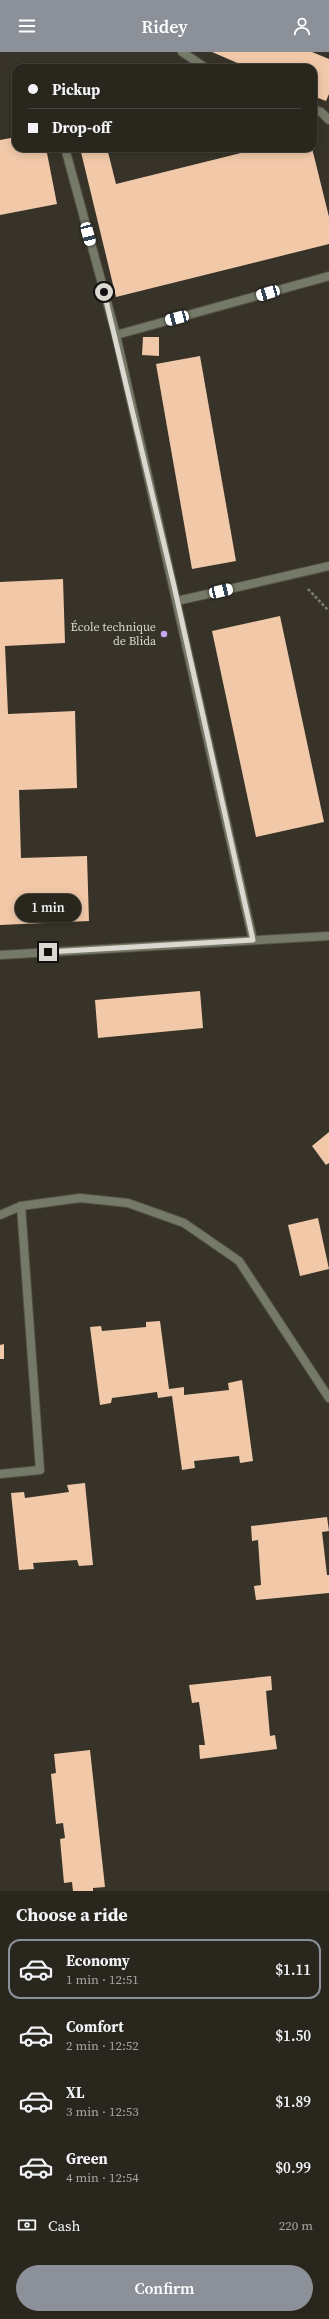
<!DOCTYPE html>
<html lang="en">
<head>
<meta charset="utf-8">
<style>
  body { margin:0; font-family:"Source Serif 4",serif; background:#35322b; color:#f1f3f6; height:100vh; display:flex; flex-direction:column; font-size:15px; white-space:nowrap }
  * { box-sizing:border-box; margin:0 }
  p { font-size:13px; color:#a5a5a4 }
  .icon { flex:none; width:22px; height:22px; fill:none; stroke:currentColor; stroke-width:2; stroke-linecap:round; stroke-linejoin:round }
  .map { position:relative; height:1839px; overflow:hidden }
  .sheet { display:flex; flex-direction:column; background:#29261e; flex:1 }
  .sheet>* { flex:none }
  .top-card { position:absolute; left:12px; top:12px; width:305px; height:88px; border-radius:12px; box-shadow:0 2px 10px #0003,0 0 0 1px #45433c; display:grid; align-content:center; height:88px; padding:0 16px; background:#29261e }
  .end { position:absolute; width:18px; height:18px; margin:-9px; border:5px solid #dbd8d1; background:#111; box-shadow:0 0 0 2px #111 }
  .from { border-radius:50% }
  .bubble { position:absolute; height:28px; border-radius:14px; background:#29261e; box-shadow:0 2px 10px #0003,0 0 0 1px #45433c; font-size:13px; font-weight:600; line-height:28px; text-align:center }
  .car { position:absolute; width:12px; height:24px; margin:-12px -6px; border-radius:5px; box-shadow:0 0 3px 1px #0007; background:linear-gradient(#fff 24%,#345 0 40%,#fff 0 76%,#345 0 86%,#fff 0) }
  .top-card b { display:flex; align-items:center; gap:14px; height:38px; font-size:15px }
  .top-card b+b { border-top:1px solid #45433c }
  .top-card i { width:10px; height:10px; background:#f1f3f6 }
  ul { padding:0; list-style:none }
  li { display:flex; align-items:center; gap:12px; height:60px; margin:0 8px 6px; padding:0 8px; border:2px solid transparent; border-radius:12px }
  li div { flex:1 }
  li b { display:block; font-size:15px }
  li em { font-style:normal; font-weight:600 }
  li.on { border-color:#8c9099 }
  li>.icon { width:36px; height:36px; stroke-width:1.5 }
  h2 { padding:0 16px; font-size:18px; line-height:48px }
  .pay { display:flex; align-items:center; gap:10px; height:44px; padding:0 16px; font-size:15px }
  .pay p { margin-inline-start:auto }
  .button { display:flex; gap:8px; margin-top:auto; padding:8px 16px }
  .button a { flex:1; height:46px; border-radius:24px; background:#8c9099; color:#fff; font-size:16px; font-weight:600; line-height:46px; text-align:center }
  header { display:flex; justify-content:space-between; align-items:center; height:52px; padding:0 16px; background:#8c9099; color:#fff; font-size:18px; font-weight:600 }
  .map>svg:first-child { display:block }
  .building { fill:#f1c9a9 }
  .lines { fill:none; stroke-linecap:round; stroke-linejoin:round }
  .lane-casing { stroke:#555146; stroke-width:10 }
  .street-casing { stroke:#555146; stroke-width:10 }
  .path { stroke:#817d74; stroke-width:2.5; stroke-dasharray:3 2; stroke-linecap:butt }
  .lane { stroke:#757a68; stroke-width:8 }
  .street { stroke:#757a68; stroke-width:8 }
  .route { stroke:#dbd8d1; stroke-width:5 }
  .poi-dot { fill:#c3a7f2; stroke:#373328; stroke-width:1.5 }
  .labels { text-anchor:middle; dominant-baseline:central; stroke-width:4; stroke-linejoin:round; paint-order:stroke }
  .poi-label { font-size:12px; fill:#dbd8d1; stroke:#373328; text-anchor:end }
</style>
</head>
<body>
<header><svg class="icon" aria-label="menu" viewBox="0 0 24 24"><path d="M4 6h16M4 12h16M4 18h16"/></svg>Ridey<svg class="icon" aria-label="person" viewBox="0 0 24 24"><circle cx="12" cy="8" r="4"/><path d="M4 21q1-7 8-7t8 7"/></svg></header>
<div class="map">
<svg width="329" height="1839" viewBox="0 0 329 1839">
  <rect width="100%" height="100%" fill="#373328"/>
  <g class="building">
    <polygon points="212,0 312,0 329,7 329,42 326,49 313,44 313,16 249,16"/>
    <polygon points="16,85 16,96 46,96 57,152 0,163 0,88"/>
    <polygon points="80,96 107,96 116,132 261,96 312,96 329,165 329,192 116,245"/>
    <polygon points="143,285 159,285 159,304 142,303"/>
    <polygon points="200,304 236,509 192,517 156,312"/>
    <polygon points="63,527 65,591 5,594 8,662 75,659 77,736 19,738 21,806 87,804 89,869 0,873 0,530"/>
    <polygon points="280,564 324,770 256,785 212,579"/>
    <polygon points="200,939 203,976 98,986 95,948"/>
    <polygon points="329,1080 329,1111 326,1113 312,1094"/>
    <polygon points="318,1166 329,1217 300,1224 288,1173"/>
    <polygon points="160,1269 169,1337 184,1335 184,1343 229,1338 228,1331 242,1328 253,1409 240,1411 239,1404 194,1409 195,1416 182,1418 172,1344 158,1346 157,1340 112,1346 111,1351 100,1353 90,1275 101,1274 102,1279 146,1275 146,1270"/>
    <polygon points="4,1292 4,1307 0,1307 0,1293"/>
    <polygon points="85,1431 93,1513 79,1514 77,1508 33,1511 34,1517 19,1518 11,1441 24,1440 25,1446 69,1440 67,1433"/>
    <polygon points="327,1465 329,1479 322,1480 327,1523 329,1523 329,1541 256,1548 254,1534 261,1533 258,1488 252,1489 251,1474"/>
    <polygon points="271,1624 272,1638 266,1639 270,1684 275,1683 277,1697 200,1707 199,1693 205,1693 199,1650 192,1651 189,1633"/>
    <polygon points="90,1698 105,1835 93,1836 93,1839 73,1839 72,1830 64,1831 60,1787 65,1786 63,1771 56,1772 51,1722 56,1721 54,1702"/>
  </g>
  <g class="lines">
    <defs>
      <g id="lane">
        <polyline points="182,0 206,16"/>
        <polyline points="313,57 321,60 329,68"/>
        <polyline points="65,96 116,283 253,888"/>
        <polyline points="116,283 329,224"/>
        <polyline points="177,549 329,514"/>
      </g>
      <g id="street">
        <polyline points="0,903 329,884"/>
        <polyline points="0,1163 21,1154 80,1146 128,1151 184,1171 239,1209 329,1346"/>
        <polyline points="0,1422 40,1418 21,1154"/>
      </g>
    </defs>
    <use href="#lane" class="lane-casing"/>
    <use href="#street" class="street-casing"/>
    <polyline class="path" points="308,537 329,559"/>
    <use href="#lane" class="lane"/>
    <use href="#street" class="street"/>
  </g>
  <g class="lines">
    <polyline class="route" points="48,900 253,888 174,534 104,240"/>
  </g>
  <circle class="poi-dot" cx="164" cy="582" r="4"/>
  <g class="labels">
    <g class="poi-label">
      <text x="156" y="575">École technique<tspan x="156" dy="14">de Blida</tspan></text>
    </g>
  </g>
</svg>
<i class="end from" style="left:104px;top:240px"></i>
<i class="end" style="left:48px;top:900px"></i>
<div class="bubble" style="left:15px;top:842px;width:66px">1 min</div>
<i class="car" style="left:88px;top:182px;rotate:165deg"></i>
<i class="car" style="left:268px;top:241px;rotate:254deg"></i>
<i class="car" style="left:177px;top:266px;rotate:255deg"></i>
<i class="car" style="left:221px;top:539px;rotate:77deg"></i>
<div class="top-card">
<b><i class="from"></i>Pickup</b>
<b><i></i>Drop-off</b>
</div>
</div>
<section class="sheet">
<h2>Choose a ride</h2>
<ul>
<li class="on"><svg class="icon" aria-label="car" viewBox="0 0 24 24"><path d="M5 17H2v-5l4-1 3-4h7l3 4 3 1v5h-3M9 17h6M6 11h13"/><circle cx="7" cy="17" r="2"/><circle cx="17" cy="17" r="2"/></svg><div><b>Economy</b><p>1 min · 12:51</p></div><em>$1.11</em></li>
<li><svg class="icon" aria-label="car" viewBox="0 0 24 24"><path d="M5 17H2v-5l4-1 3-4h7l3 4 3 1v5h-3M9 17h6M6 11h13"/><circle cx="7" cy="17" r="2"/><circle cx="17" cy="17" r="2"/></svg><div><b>Comfort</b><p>2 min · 12:52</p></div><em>$1.50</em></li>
<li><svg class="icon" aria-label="car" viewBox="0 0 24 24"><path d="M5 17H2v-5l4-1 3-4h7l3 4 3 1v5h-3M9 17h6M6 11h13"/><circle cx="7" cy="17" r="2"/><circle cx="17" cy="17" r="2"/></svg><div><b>XL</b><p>3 min · 12:53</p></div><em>$1.89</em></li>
<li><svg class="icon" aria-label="car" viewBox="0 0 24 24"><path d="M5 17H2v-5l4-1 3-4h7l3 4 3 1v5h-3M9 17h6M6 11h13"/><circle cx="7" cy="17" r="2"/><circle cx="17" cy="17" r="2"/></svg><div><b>Green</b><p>4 min · 12:54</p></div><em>$0.99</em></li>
</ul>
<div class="pay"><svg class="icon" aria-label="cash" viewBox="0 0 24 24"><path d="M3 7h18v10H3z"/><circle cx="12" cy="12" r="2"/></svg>Cash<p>220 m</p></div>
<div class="button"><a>Confirm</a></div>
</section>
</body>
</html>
